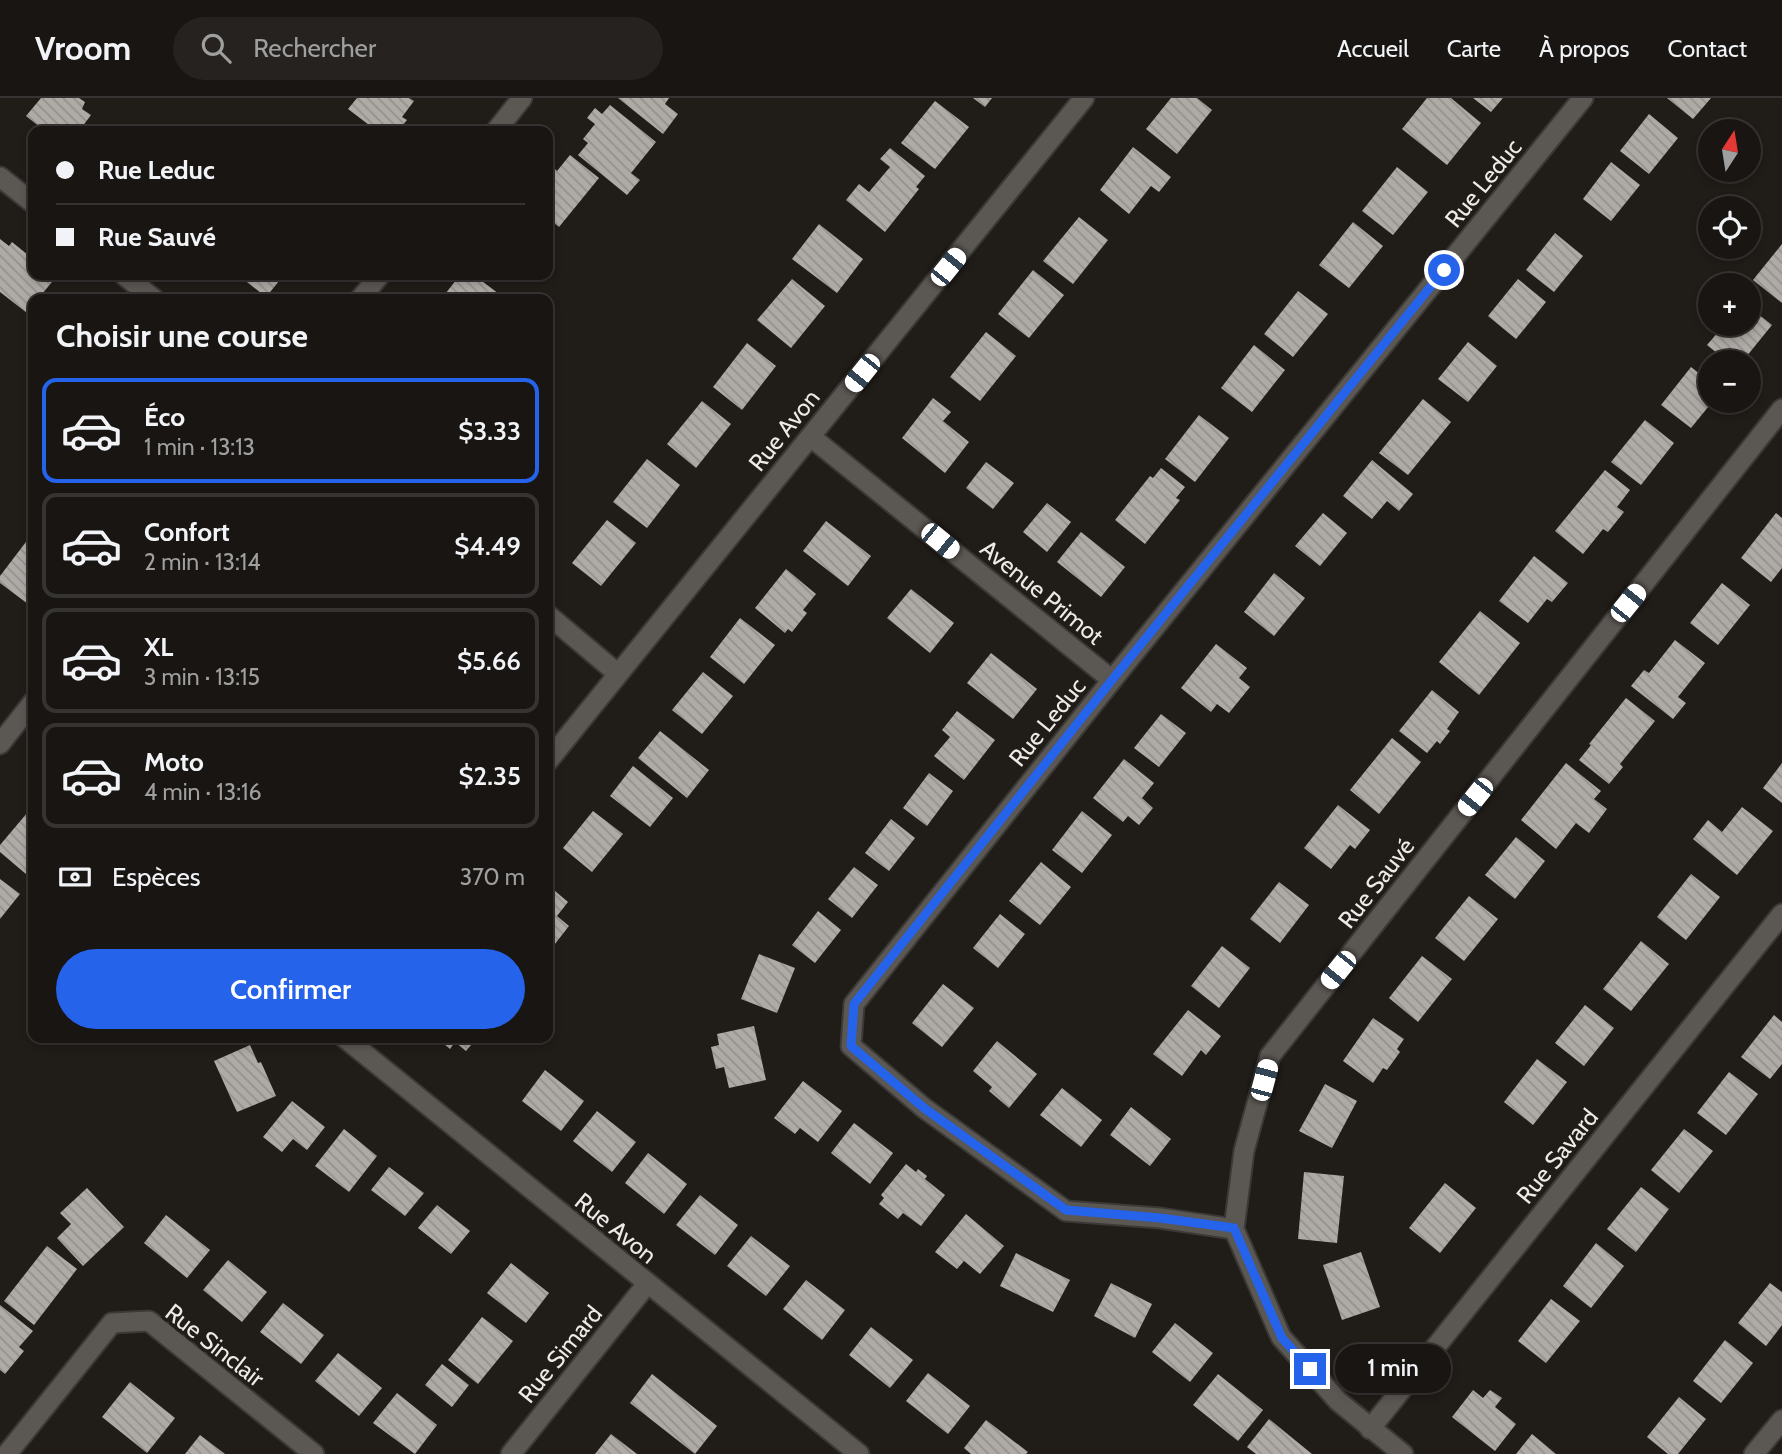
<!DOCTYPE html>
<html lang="fr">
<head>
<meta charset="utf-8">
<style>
  body { margin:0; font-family:Cabin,sans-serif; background:#252220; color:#f1f3f6; height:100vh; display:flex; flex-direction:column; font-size:26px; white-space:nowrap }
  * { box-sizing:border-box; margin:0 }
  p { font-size:23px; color:#9f9f9f }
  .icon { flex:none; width:38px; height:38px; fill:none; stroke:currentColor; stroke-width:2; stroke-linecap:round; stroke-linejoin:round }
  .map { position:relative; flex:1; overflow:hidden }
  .details { position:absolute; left:28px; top:196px; width:525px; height:749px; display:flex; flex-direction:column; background:#181512; border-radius:14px; box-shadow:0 4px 10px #0003,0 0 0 2px #363432 }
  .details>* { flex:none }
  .guide { position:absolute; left:28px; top:28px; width:525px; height:154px; border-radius:14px; box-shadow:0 4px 10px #0003,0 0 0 2px #363432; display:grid; align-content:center; height:154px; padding:0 28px; background:#181512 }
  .needle { width:46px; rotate:12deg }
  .buttons { position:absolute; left:1698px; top:21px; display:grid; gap:14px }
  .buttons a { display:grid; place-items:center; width:63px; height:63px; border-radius:50%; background:#181512; box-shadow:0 4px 10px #0003,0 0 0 2px #363432; font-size:35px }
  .end { position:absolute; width:32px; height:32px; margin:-16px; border:9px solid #2563eb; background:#fff; box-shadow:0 0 0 4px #fff }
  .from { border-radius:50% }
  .bubble { position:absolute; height:49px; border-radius:24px; background:#181512; box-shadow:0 4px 10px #0003,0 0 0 2px #363432; font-size:23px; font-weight:600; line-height:49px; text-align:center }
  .car { position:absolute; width:21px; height:42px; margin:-21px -10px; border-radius:9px; box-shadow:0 0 5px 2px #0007; background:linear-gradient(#fff 24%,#345 0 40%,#fff 0 76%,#345 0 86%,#fff 0) }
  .guide b { display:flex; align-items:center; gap:24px; height:66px; font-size:26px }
  .guide b+b { border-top:2px solid #363432 }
  .guide i { width:18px; height:18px; background:#f1f3f6 }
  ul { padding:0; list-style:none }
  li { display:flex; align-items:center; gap:21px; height:105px; margin:0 14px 10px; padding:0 14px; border:4px solid #363432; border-radius:14px }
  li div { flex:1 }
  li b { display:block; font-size:26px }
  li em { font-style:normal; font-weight:600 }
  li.active { border-color:#2563eb }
  li>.icon { width:63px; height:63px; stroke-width:1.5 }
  h2 { padding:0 28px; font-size:32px; line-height:84px }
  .pay { display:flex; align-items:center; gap:18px; height:77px; padding:0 28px; font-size:26px }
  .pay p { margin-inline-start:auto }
  .action { display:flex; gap:14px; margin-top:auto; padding:14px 28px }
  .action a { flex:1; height:80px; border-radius:42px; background:#2563eb; color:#fff; font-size:28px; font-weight:600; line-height:80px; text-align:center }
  header { display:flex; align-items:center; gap:42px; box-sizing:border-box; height:98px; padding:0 35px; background:#181512; border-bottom:2px solid #363432 }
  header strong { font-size:33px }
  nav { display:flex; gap:38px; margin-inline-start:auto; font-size:24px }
  .search { width:490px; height:63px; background:#252220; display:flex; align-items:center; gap:18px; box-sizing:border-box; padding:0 24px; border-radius:38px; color:#9f9f9f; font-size:26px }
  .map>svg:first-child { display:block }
  .building { fill:url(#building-back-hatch) }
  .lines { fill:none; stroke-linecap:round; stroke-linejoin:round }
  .minor-casing { stroke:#3b3936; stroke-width:23 }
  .minor { stroke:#5b5753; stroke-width:19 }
  .route { stroke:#2563eb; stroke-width:9 }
  .labels { text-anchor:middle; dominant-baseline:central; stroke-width:7; stroke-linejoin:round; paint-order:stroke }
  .street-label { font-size:24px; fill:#edebe8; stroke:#201c18 }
</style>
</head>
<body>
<header>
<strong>Vroom</strong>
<div class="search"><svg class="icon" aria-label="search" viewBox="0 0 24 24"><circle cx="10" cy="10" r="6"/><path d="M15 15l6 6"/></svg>Rechercher</div>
<nav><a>Accueil</a><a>Carte</a><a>À propos</a><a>Contact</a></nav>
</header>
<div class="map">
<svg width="1782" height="1356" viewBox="0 0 1782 1356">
  <defs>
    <pattern id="building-back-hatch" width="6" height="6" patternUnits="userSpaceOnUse" patternTransform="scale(1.75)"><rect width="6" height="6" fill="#aeaaa5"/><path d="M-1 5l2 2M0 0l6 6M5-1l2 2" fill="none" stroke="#94918d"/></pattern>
  </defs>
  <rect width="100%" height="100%" fill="#201c18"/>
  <g class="building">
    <polygon points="41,0 79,0 85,4 82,11 91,17 79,33 45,33 26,18"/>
    <polygon points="357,0 409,0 414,3 402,19 407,22 398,33 377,33 348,11"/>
    <polygon points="618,0 669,0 665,6 678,16 663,36"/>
    <polygon points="973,0 992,0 985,9"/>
    <polygon points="1171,0 1197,0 1212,12 1177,56 1146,31"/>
    <polygon points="1427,0 1451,0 1481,25 1447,67 1402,31"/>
    <polygon points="1473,0 1503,0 1491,14"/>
    <polygon points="1667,0 1711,0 1693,21"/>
    <polygon points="935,3 969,29 935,71 901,45"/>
    <polygon points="610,7 656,44 631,75 640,82 627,97 578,57 588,45 583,41 595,26 587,20 595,10 602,16"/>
    <polygon points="1649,16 1678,40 1649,76 1620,53"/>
    <polygon points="1133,49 1171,79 1159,94 1151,88 1129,116 1100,92"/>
    <polygon points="890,50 925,78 916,89 919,91 885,134 846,102 859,86 869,94 890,69 880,61"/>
    <polygon points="570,57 599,80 559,129 548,120 548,77 553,69 557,73"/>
    <polygon points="1611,64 1640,87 1611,123 1583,101"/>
    <polygon points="1397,69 1428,94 1393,137 1362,113"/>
    <polygon points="1079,119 1108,142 1073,186 1043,163"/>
    <polygon points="1353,124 1383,148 1349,190 1319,167"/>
    <polygon points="819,126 863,161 837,195 792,161"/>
    <polygon points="1555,135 1583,158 1554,194 1526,172"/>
    <polygon points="0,141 9,148 12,144 33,161 33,177 53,177 56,179 38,201 33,201 33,207 27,215 0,194"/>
    <polygon points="1782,146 1782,205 1753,182"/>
    <polygon points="1033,172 1064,197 1029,240 998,216"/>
    <polygon points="238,177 284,177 266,199"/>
    <polygon points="460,177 474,177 499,196 495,201 443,201 442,200"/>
    <polygon points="792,181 825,208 791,250 757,222"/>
    <polygon points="1518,181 1546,204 1516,241 1488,218"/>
    <polygon points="1298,193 1328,216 1293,259 1264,236"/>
    <polygon points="1748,208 1772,227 1742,264 1728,264 1707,247 1725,226 1748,226"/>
    <polygon points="986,234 1016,258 980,303 950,279"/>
    <polygon points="1468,244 1497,268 1468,304 1438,281"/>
    <polygon points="747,245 776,268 742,312 713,289"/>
    <polygon points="1254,247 1285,272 1252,314 1221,290"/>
    <polygon points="1691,269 1710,284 1710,303 1713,303 1691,330 1661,307"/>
    <polygon points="933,300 951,314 943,323 969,344 945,375 902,340"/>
    <polygon points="1423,301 1451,324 1408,377 1379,355"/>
    <polygon points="702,303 731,326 696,370 667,346"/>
    <polygon points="1199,317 1229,340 1195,384 1165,361"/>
    <polygon points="1645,322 1674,345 1641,387 1611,364"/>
    <polygon points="647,361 680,387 647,430 613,404"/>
    <polygon points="1372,362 1413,396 1399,413 1387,403 1372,421 1343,398"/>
    <polygon points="986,364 1014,385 993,411 966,390"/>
    <polygon points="1161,370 1185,389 1176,400 1180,402 1145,446 1115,422 1150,378 1153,380"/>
    <polygon points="1605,372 1630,392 1617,409 1624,414 1608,434 1603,431 1583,456 1555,433"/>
    <polygon points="1047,405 1071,424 1047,454 1023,434"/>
    <polygon points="1323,415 1347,435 1320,468 1295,448"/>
    <polygon points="1776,415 1782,420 1782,470 1771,484 1741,460"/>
    <polygon points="607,422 636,445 601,488 572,465"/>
    <polygon points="826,423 871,458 848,488 803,453"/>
    <polygon points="1081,434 1125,469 1101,499 1057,464"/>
    <polygon points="32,436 33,500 28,506 0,485 0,478"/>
    <polygon points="1534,458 1568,485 1552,504 1547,501 1528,525 1499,503"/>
    <polygon points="786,471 816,496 803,512 807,515 792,534 788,531 785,535 755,510"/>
    <polygon points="1274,475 1305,500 1274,538 1244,514"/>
    <polygon points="1722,485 1750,507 1718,547 1690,525"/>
    <polygon points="911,491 954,525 930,555 887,520"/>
    <polygon points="1480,513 1520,545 1479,597 1439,564"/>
    <polygon points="740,520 775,547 744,586 710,559"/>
    <polygon points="1675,542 1705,565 1678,599 1686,605 1673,621 1631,588 1644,572 1649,575"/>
    <polygon points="1216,546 1247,570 1239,580 1250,589 1229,615 1217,606 1211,614 1181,590"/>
    <polygon points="991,555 1037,591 1013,621 967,585"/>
    <polygon points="703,574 733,598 702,636 672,612"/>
    <polygon points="1432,592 1459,614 1447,631 1450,633 1440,646 1437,643 1427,655 1399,633"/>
    <polygon points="1626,600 1655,623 1620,666 1623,669 1609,686 1579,662 1591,647 1589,646"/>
    <polygon points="957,613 995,642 964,682 934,658 950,639 942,632"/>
    <polygon points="1161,616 1186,635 1159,669 1134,650"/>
    <polygon points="660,633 709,672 687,700 638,660"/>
    <polygon points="1392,640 1421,664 1379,716 1350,692"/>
    <polygon points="1124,661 1154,685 1142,700 1153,710 1139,727 1128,718 1123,724 1093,700"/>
    <polygon points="1566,665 1601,693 1594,701 1607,711 1589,735 1576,725 1556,751 1521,722"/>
    <polygon points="1782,665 1782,705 1763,690"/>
    <polygon points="633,668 673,700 650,729 610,698"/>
    <polygon points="929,675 953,693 927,728 903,710"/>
    <polygon points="1338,707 1370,732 1355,751 1350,747 1331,771 1304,750"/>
    <polygon points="33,708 33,782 0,754 0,747"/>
    <polygon points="1742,709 1773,733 1737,777 1693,741 1708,722 1722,734"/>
    <polygon points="593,713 623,736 592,774 563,750"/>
    <polygon points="1082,713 1112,737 1082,775 1052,752"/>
    <polygon points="891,721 915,740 889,773 865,755"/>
    <polygon points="1516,739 1545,763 1515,801 1485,777"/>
    <polygon points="1041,764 1071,789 1040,827 1009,803"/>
    <polygon points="854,769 878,787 852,820 828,801"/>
    <polygon points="1691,776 1720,799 1686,842 1657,819"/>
    <polygon points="0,781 20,796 0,821"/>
    <polygon points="1279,784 1309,807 1280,845 1250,821"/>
    <polygon points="548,787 568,804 557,818 569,828 551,851 548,849"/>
    <polygon points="1469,798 1498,821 1464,863 1435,840"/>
    <polygon points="818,813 841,832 815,865 792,847"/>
    <polygon points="1000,816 1025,836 998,870 973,850"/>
    <polygon points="1641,843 1669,866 1631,913 1603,891"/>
    <polygon points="1222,848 1250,870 1219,910 1191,888"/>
    <polygon points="759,856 795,870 777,915 741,901"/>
    <polygon points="1422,858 1452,881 1418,924 1389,900"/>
    <polygon points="943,886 974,910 942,949 912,925"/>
    <polygon points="1585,907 1614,930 1584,968 1555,945"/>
    <polygon points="1188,912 1221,938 1206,957 1201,952 1182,978 1153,956"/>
    <polygon points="1774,917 1782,924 1782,966 1770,981 1741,959"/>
    <polygon points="1373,920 1404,941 1397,951 1400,954 1387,972 1383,970 1373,985 1343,963"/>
    <polygon points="754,928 766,982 729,990 724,969 716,971 711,949 719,947 717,936"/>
    <polygon points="437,940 477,940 466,953 455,944 450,951"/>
    <polygon points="997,943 1037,976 1009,1010 989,993 992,989 973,973"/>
    <polygon points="250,947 258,965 261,964 276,998 237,1014 214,963"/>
    <polygon points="1537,961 1567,984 1533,1027 1504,1004"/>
    <polygon points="545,972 584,1003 561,1033 522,1003"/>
    <polygon points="1729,974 1758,996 1726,1037 1697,1015"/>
    <polygon points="803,983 842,1013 818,1044 800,1030 795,1036 774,1020"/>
    <polygon points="1325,986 1357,1003 1332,1050 1299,1033"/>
    <polygon points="1062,990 1102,1022 1081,1049 1040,1017"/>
    <polygon points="292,1003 325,1029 307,1052 293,1041 282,1054 263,1039"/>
    <polygon points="1131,1009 1171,1041 1150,1068 1110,1037"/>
    <polygon points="597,1013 636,1044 612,1074 573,1043"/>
    <polygon points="854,1025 893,1055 870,1086 831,1055"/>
    <polygon points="344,1031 377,1058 349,1094 315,1068"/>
    <polygon points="1684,1031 1713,1053 1679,1095 1651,1072"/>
    <polygon points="648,1055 687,1086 664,1116 625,1085"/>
    <polygon points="906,1066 916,1074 918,1071 927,1078 925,1081 945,1097 921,1128 903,1115 898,1121 879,1106 884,1100 881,1097"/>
    <polygon points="389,1069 424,1095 405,1118 371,1092"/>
    <polygon points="1304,1074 1344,1078 1337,1145 1298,1141"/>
    <polygon points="1445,1085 1476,1110 1440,1155 1409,1130"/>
    <polygon points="1641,1089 1669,1111 1636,1154 1607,1131"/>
    <polygon points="87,1090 124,1129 83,1168 57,1140 71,1126 60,1115"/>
    <polygon points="700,1097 738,1127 715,1157 676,1127"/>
    <polygon points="437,1107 470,1133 451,1156 418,1130"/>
    <polygon points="966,1116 1004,1148 980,1176 964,1163 957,1171 935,1154"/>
    <polygon points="166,1117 210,1152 187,1180 144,1145"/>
    <polygon points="751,1138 790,1168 766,1198 727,1168"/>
    <polygon points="1596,1145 1624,1168 1591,1210 1563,1188"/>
    <polygon points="47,1148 77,1171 34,1227 4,1203"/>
    <polygon points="1361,1154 1380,1209 1342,1222 1323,1167"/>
    <polygon points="1016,1155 1070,1182 1053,1214 1000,1188"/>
    <polygon points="228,1162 267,1194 242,1224 203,1192"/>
    <polygon points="511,1165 549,1195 526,1225 487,1195"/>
    <polygon points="806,1182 845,1212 822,1242 783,1211"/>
    <polygon points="1111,1185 1152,1206 1135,1240 1094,1218"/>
    <polygon points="1770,1185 1782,1194 1782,1227 1766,1248 1738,1225"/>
    <polygon points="1551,1201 1580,1223 1546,1265 1518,1243"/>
    <polygon points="283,1205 324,1237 301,1266 260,1234"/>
    <polygon points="0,1207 33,1233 19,1249 24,1253 5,1276 0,1272"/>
    <polygon points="482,1219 513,1243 478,1286 448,1262"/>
    <polygon points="1175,1225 1213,1255 1190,1284 1152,1254"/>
    <polygon points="871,1229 913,1262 890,1290 849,1257"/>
    <polygon points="1725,1242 1753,1265 1721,1305 1693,1283"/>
    <polygon points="338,1255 382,1290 359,1318 315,1283"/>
    <polygon points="442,1266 469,1287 452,1309 425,1287"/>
    <polygon points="928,1275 970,1308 948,1336 906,1303"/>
    <polygon points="652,1276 717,1328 695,1356 630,1305"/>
    <polygon points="1218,1276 1263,1312 1238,1343 1193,1307"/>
    <polygon points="130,1284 175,1320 147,1355 102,1319"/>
    <polygon points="1473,1292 1483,1300 1490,1292 1502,1300 1495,1309 1516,1326 1495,1353 1452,1319"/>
    <polygon points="397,1295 437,1327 415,1356 373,1325"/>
    <polygon points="1679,1299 1706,1321 1678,1356 1668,1356 1647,1339"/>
    <polygon points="1269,1321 1312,1356 1256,1356 1247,1349"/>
    <polygon points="986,1322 1028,1354 1026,1356 971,1356 964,1350"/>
    <polygon points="611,1336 637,1356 595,1356"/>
    <polygon points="1532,1336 1556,1356 1516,1356"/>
    <polygon points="200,1337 225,1356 185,1356"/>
  </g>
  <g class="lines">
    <defs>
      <g id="minor">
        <polyline points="496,33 522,0"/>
        <polyline points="0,79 33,105"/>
        <polyline points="124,177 154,201"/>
        <polyline points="360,201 380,177"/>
        <polyline points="811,339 1112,582"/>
        <polyline points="548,517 617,575"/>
        <polyline points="0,646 33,604"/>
        <polyline points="548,663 1084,0"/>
        <polyline points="345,940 859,1356"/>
        <polyline points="1234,1131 1160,1120 1066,1113 924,1010 851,948 854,906 1112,582 1583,0"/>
        <polyline points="1370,1331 1782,816"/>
        <polyline points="7,1356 112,1225 149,1223 314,1356"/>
        <polyline points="511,1356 647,1186"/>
        <polyline points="1403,1356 1338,1303 1281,1239 1234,1131 1244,1053 1270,958 1782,311"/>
        <polyline points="1754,1356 1782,1322"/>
      </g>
    </defs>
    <use href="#minor" class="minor-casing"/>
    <use href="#minor" class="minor"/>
  </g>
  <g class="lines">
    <polyline class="route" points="1310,1271 1282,1240 1234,1130 1160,1120 1066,1112 924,1010 851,948 854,906 1112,582 1444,172"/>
  </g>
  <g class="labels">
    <g class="street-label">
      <text transform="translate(1483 85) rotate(-51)">Rue Leduc</text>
      <text transform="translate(784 332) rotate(-51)">Rue Avon</text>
      <text transform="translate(1042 494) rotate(39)">Avenue Primot</text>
      <text transform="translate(1047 624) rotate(-51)">Rue Leduc</text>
      <text transform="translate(1376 785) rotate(-52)">Rue Sauvé</text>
      <text transform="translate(1557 1058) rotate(-51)">Rue Savard</text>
      <text transform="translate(616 1130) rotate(39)">Rue Avon</text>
      <text transform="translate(215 1247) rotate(38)">Rue Sinclair</text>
      <text transform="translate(560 1256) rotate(-51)">Rue Simard</text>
    </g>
  </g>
</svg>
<div class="buttons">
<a><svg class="needle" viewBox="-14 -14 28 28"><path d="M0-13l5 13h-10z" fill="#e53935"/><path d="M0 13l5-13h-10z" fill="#9f9f9f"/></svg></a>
<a><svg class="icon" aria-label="locate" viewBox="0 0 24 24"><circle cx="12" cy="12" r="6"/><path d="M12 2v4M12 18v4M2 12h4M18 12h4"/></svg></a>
<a>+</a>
<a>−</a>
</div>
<i class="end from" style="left:1444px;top:172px"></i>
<i class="end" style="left:1310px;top:1271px"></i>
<div class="bubble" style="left:1335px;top:1246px;width:116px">1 min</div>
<i class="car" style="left:948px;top:169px;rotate:39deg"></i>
<i class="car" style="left:862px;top:275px;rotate:219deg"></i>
<i class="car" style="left:940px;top:443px;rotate:129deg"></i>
<i class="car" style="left:1628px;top:505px;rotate:39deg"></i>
<i class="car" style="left:1475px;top:699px;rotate:219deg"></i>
<i class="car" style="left:1338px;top:872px;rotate:219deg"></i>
<i class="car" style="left:1264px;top:982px;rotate:15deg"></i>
<div class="guide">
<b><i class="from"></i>Rue Leduc</b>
<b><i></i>Rue Sauvé</b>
</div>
<section class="details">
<h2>Choisir une course</h2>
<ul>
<li class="active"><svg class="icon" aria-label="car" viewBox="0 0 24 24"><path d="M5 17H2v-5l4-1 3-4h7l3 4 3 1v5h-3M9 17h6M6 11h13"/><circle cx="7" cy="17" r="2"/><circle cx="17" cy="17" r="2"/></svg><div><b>Éco</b><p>1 min · 13:13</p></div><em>$3.33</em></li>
<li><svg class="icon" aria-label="car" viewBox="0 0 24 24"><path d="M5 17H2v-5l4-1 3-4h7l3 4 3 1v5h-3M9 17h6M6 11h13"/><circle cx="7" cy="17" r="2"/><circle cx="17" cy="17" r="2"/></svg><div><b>Confort</b><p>2 min · 13:14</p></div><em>$4.49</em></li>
<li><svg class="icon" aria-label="car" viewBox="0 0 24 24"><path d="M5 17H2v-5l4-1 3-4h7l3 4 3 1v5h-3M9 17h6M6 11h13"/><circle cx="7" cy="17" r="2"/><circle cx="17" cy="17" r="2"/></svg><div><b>XL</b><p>3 min · 13:15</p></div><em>$5.66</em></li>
<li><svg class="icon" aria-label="car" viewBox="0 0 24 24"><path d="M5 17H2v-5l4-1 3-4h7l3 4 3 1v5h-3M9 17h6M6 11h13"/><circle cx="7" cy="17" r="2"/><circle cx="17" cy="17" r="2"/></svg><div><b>Moto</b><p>4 min · 13:16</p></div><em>$2.35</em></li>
</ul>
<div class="pay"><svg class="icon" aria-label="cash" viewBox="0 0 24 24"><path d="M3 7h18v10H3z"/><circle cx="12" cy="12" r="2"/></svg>Espèces<p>370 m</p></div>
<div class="action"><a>Confirmer</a></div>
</section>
</div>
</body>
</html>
